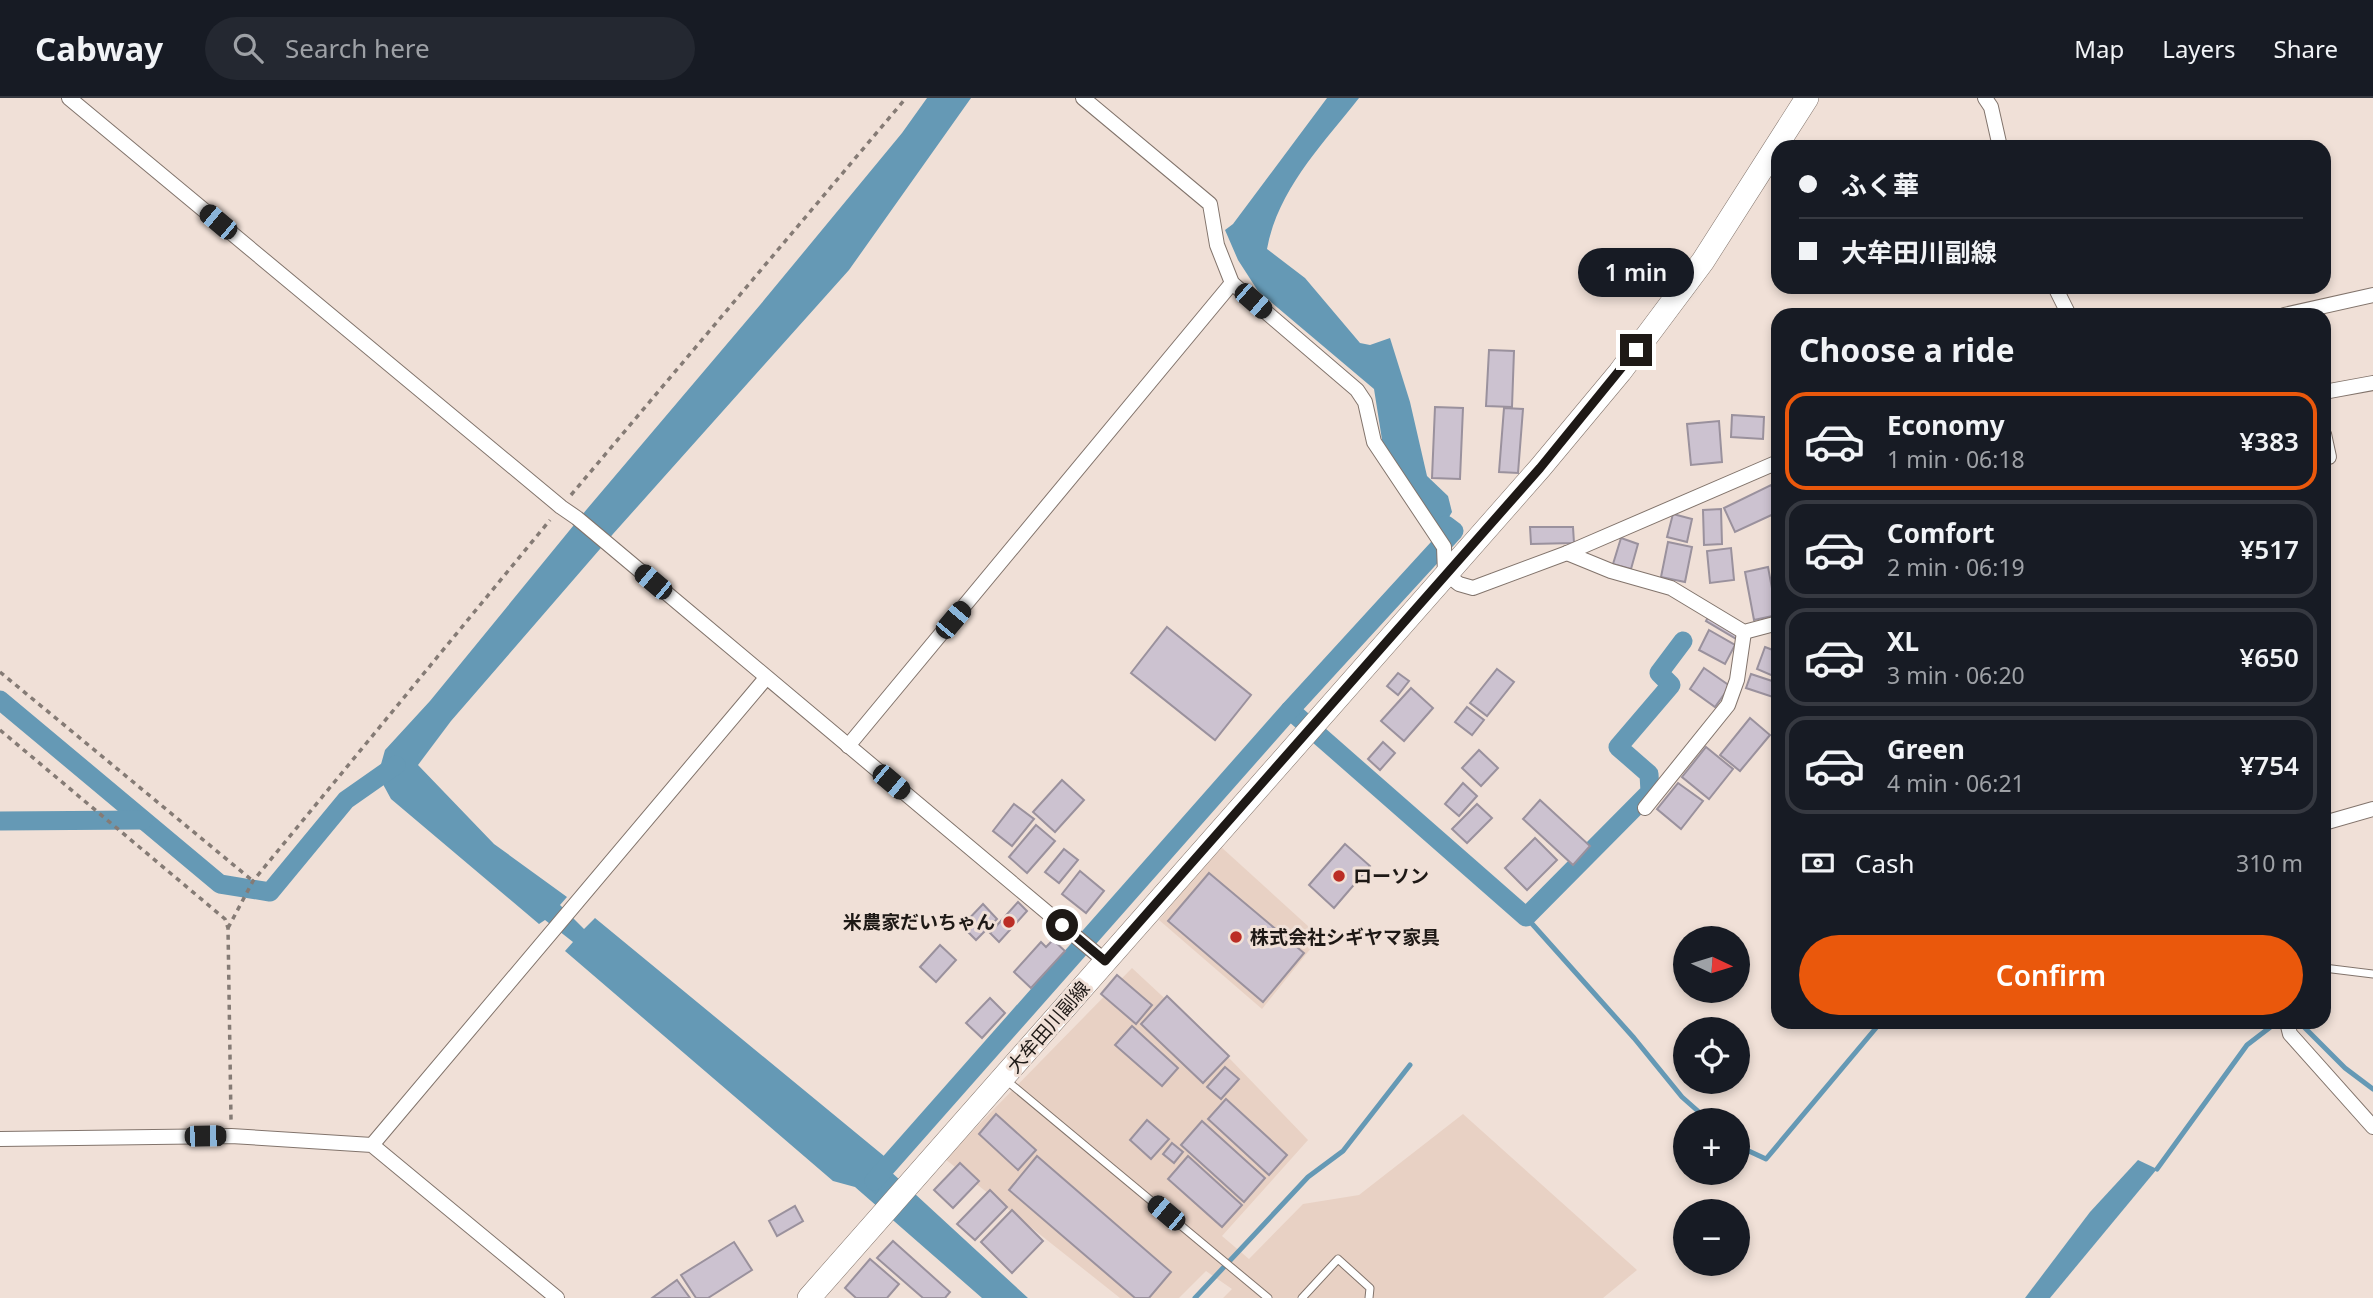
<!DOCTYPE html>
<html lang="en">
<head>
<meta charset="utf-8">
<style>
  body { margin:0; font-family:"Noto Sans","Noto Sans JP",sans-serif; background:#242831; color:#f1f3f6; height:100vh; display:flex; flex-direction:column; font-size:26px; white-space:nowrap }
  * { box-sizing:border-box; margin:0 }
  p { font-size:23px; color:#9ea1a6 }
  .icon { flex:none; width:38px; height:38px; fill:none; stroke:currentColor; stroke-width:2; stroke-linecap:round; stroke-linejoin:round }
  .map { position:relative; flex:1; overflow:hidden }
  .drawer { position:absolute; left:1771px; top:210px; width:560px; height:721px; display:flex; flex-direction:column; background:#171b24; border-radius:21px; box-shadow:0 4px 10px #0003 }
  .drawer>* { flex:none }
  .hud { position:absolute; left:1771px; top:42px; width:560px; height:154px; border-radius:21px; box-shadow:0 4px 10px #0003; display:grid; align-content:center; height:154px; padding:0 28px; background:#171b24 }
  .needle { width:46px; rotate:94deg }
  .buttons { position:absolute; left:1673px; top:828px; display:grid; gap:14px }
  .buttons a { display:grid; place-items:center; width:77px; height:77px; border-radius:50%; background:#171b24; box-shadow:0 4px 10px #0003; font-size:35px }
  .end { position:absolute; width:32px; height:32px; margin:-16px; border:9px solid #1e1916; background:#fff; box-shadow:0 0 0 4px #fff }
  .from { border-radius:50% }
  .bubble { position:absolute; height:49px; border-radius:24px; background:#171b24; box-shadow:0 4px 10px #0003; font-size:23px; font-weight:600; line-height:49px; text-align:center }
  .car { position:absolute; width:21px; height:42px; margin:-21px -10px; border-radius:9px; box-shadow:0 0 5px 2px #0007; background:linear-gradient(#222 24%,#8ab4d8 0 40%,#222 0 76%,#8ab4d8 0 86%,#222 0) }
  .hud b { display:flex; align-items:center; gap:24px; height:66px; font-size:26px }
  .hud b+b { border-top:2px solid #363941 }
  .hud i { width:18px; height:18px; background:#f1f3f6 }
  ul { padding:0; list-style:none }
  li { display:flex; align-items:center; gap:21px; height:98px; margin:0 14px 10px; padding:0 14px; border:4px solid #363941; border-radius:21px }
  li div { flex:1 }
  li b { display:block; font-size:26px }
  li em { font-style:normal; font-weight:600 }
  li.current { border-color:#ea580c }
  li>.icon { width:63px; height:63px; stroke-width:1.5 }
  h2 { padding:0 28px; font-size:32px; line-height:84px }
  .pay { display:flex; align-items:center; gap:18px; height:77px; padding:0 28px; font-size:26px }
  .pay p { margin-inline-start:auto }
  .button { display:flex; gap:14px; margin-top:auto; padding:14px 28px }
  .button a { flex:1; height:80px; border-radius:42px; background:#ea580c; color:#fff; font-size:28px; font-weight:600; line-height:80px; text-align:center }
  header { display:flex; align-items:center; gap:42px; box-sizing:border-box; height:98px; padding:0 35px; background:#171b24; border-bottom:2px solid #363941 }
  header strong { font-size:33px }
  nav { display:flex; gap:38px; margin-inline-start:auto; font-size:24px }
  .search { width:490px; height:63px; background:#242831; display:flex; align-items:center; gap:18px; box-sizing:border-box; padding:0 24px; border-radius:38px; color:#9ea1a6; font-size:26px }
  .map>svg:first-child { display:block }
  .built { fill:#e8d1c4 }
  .water { fill:#6599b5 }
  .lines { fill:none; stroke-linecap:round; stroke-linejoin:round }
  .stream { stroke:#6599b5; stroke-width:5 }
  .canal { stroke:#6599b5; stroke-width:19 }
  .building { fill:#ccc2d0; stroke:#9a919d; stroke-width:2 }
  .lane-casing { stroke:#82746c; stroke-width:9 }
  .street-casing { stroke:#82746c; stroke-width:16 }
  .primary-casing { stroke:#82746c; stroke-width:24 }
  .path { stroke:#857b75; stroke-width:3.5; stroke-dasharray:5 5; stroke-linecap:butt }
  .lane { stroke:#fff; stroke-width:7 }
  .street { stroke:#fff; stroke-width:14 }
  .primary { stroke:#fff; stroke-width:23 }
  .route { stroke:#1e1916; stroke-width:9 }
  .poi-dot { fill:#bb2d25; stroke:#f0e0d7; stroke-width:2.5 }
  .labels { text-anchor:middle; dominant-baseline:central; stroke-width:6; stroke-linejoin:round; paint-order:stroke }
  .poi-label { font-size:19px; font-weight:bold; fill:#1e1916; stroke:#f0e0d7; text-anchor:start }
  .street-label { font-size:19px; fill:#1e1916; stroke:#f0e0d7 }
</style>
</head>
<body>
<header>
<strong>Cabway</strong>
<div class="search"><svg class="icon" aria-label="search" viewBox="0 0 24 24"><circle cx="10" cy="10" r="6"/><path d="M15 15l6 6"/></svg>Search here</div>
<nav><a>Map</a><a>Layers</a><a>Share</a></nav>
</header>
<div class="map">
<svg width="2373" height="1200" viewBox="0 0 2373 1200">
  <rect width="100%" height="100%" fill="#f0e0d7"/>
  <g class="built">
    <polygon points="1220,748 1320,839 1262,911 1159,822"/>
    <polygon points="1132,870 1231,962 1308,1042 1222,1138 1249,1161 1303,1106 1359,1097 1463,1016 1637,1172 1603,1200 1223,1200 1232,1191 1206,1173 1179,1200 1120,1200 945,1061"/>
  </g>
  <g class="water">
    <polygon points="927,0 971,0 849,172 613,436 451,623 418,667 494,746 567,799 560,807 584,831 595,820 884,1058 891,1067 889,1072 1028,1200 982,1200 855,1089 833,1083 565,853 573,844 545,822 539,826 391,701 378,677 385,652 430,603 587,411 760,207 902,35"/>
    <path d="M1327,0H1359C1323,46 1278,91 1267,151L1305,180L1360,245L1370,247L1390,240L1410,304L1427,378L1448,398L1452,414L1440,434L1383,348L1374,291L1258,193L1238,162L1225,132L1233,126Z"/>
    <polygon points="2138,1062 2157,1071 2050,1200 2025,1200 2090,1114"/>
  </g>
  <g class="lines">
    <g class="stream">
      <polyline points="1526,819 1634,940 1682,999 1708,1022"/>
      <polyline points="2299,924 2345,970 2373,991"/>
      <polyline points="1738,1048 1766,1061 1881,924"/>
      <polyline points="2157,1071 2247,947 2277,924"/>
      <polyline points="1195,1200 1308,1079 1343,1053 1410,967"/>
    </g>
    <g class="canal">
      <polyline points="0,602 220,786 270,794 346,702 396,667"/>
      <polyline points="1290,612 1526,819 1650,694 1649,676 1618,649 1671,587 1659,575 1683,543"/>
      <polyline points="0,723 143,722"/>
      <polyline points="874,1083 1290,612 1454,433 1446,427"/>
    </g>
  </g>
  <g class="building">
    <polygon points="1489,252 1514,253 1512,309 1486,308"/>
    <polygon points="1435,309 1463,310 1460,381 1432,380"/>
    <polygon points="1504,310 1523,311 1518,375 1499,374"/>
    <polygon points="1732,317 1764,319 1763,341 1731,339"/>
    <polygon points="1719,323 1722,364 1691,367 1687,326"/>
    <polygon points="1771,387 1778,402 1778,414 1735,434 1724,410"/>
    <polygon points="1721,411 1722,446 1704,447 1703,412"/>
    <polygon points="1673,416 1692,421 1687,444 1667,439"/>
    <polygon points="1530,429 1573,429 1574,445 1531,446"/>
    <polygon points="1621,440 1638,446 1631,471 1613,466"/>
    <polygon points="1668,444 1692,449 1685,484 1661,479"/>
    <polygon points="1731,450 1734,482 1710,485 1707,453"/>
    <polygon points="1768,469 1777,517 1754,522 1745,474"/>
    <polygon points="1709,517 1741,535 1738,542 1706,523"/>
    <polygon points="1167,529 1251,597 1215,642 1131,575"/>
    <polygon points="1709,532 1735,547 1725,566 1699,552"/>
    <polygon points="1765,549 1778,554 1778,580 1757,571"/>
    <polygon points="1704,570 1730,588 1715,609 1690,591"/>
    <polygon points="1497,571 1514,584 1487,618 1470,605"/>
    <polygon points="1398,575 1409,583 1398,597 1387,588"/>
    <polygon points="1751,576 1778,585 1773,599 1746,590"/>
    <polygon points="1411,590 1433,610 1404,643 1381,623"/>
    <polygon points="1467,609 1484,622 1472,637 1455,624"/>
    <polygon points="1750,620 1770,637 1740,673 1720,657"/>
    <polygon points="1383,644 1395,655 1380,672 1368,661"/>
    <polygon points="1706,649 1733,671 1709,701 1682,679"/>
    <polygon points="1479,652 1498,670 1481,688 1462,670"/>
    <polygon points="1062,682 1084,702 1055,734 1033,714"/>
    <polygon points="1463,685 1477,698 1459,718 1445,706"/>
    <polygon points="1678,685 1703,703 1681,731 1657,711"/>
    <polygon points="1540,702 1590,748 1573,767 1523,721"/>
    <polygon points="1014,706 1034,721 1012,748 993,733"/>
    <polygon points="1477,706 1492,720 1467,745 1452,731"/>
    <polygon points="1036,727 1055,743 1027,775 1009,759"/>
    <polygon points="1535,740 1557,762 1527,792 1505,770"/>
    <polygon points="1345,746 1370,768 1334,810 1309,787"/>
    <polygon points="1064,751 1078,762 1059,785 1045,774"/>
    <polygon points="1080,773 1104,793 1086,815 1062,796"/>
    <polygon points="1209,775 1304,855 1263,904 1168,823"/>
    <polygon points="1018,804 1027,813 999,844 990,835"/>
    <polygon points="983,806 997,821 976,842 962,828"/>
    <polygon points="1053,842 1065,853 1031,890 1014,874 1041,844 1046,849"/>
    <polygon points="940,847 956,862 936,884 920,869"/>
    <polygon points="1117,877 1152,907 1136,926 1101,896"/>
    <polygon points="1167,898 1229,958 1203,985 1141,926"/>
    <polygon points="990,900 1005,915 982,940 966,925"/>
    <polygon points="1132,928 1178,970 1162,988 1115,947"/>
    <polygon points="1225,969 1239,981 1221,1001 1207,989"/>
    <polygon points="1226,1001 1287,1057 1269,1077 1208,1021"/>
    <polygon points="996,1016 1036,1052 1018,1072 979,1036"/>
    <polygon points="1147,1022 1169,1041 1151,1061 1130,1042"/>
    <polygon points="1202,1023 1265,1080 1244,1104 1181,1047"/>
    <polygon points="1172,1045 1183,1054 1174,1065 1163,1056"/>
    <polygon points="1037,1058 1171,1174 1149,1200 1135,1200 1009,1092"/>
    <polygon points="1188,1058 1242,1107 1222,1129 1168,1081"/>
    <polygon points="960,1065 979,1083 953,1110 934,1092"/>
    <polygon points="990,1092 1007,1109 975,1142 957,1126"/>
    <polygon points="795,1108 803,1123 777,1138 769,1123"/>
    <polygon points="1012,1112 1043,1143 1012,1175 981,1144"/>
    <polygon points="893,1143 950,1194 945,1200 923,1200 877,1160"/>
    <polygon points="734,1144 752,1172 708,1200 696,1200 681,1177"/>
    <polygon points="870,1161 899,1186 887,1200 856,1200 845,1190"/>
    <polygon points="677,1182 690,1200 652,1200"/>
  </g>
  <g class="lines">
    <defs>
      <g id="lane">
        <polyline points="2324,870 2373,876"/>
        <polyline points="1006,982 1268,1200"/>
        <polyline points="1302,1200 1338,1161 1370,1190 1369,1200"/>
      </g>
      <g id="street">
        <polyline points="69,0 561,409 577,420 1105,863"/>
        <polyline points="1083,0 1210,106 1217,147 1232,185 1357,292 1365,304 1374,344 1444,449 1445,475 1459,486 1473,490 1567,455 1778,364"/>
        <polyline points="1985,0 1991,9 2000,49"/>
        <polyline points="2055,189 2069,217"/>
        <polyline points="2284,217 2373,197"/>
        <polyline points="2324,294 2373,285"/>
        <polyline points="2324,336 2329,359"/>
        <polyline points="1567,455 1611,473 1671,490 1744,534 1778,525"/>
        <polyline points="848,648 1232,185"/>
        <polyline points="1645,710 1728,607 1737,582 1744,534"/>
        <polyline points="2324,725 2373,711"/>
        <polyline points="2287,924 2290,936 2373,1029"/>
        <polyline points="0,1041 231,1038 372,1047 557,1200"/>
        <polyline points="372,1047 766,580"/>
      </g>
      <polyline id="primary" points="809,1200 1540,370 1620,274 1703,163 1807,0"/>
    </defs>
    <use href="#lane" class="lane-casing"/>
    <use href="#street" class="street-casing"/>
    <use href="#primary" class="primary-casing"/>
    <g class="path">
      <polyline points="571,397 906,0"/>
      <polyline points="0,574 253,783"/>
      <polyline points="0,632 225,821 228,830 231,1022"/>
      <polyline points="228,830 253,783 550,422"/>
    </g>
    <use href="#lane" class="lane"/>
    <use href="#street" class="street"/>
    <use href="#primary" class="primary"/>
  </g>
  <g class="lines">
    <polyline class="route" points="1062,827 1105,863 1540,370 1636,252"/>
  </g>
  <g class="poi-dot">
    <circle cx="1339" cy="778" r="7"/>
    <circle cx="1009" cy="824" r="7"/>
    <circle cx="1236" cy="839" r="7"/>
  </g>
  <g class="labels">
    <g class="poi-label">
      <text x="1353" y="778">ローソン</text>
      <text x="995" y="824" text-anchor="end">米農家だいちゃん</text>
      <text x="1250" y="839">株式会社シギヤマ家具</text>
    </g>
    <g class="street-label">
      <text transform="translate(1048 929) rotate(-49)">大牟田川副線</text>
    </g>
  </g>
</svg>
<div class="buttons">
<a><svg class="needle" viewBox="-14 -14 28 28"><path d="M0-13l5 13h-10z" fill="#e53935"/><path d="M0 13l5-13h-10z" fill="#9ea1a6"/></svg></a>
<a><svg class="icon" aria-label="locate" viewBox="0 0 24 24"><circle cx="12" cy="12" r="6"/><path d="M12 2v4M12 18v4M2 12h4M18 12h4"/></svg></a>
<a>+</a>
<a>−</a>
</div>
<i class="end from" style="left:1062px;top:827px"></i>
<i class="end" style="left:1636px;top:252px"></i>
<div class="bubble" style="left:1578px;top:150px;width:116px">1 min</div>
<i class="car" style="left:218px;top:124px;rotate:310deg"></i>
<i class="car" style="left:1253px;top:203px;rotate:131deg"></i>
<i class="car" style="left:653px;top:484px;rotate:310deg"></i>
<i class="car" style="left:953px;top:522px;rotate:40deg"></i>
<i class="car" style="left:891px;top:684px;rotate:130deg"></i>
<i class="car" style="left:205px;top:1038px;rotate:89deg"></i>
<i class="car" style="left:1166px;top:1115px;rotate:310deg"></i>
<div class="hud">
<b><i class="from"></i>ふく華</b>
<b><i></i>大牟田川副線</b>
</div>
<section class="drawer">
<h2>Choose a ride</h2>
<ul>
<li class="current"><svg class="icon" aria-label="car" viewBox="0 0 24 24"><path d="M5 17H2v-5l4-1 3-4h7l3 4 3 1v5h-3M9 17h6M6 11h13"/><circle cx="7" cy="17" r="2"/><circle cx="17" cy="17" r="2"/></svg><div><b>Economy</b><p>1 min · 06:18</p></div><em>¥383</em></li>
<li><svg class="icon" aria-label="car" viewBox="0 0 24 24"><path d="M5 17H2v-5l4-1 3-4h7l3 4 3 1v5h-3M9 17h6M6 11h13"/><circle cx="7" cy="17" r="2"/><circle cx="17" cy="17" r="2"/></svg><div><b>Comfort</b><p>2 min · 06:19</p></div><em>¥517</em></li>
<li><svg class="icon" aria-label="car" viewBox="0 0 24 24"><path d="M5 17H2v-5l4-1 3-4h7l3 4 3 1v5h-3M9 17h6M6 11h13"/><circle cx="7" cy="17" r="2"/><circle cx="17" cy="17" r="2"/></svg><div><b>XL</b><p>3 min · 06:20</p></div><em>¥650</em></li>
<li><svg class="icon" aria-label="car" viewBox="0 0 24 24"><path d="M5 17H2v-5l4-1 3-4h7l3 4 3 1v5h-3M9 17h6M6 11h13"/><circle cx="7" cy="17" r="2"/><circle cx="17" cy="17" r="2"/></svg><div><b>Green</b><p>4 min · 06:21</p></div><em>¥754</em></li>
</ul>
<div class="pay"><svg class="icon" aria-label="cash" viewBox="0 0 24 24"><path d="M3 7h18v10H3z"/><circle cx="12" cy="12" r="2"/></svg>Cash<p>310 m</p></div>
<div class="button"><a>Confirm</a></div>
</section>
</div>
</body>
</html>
